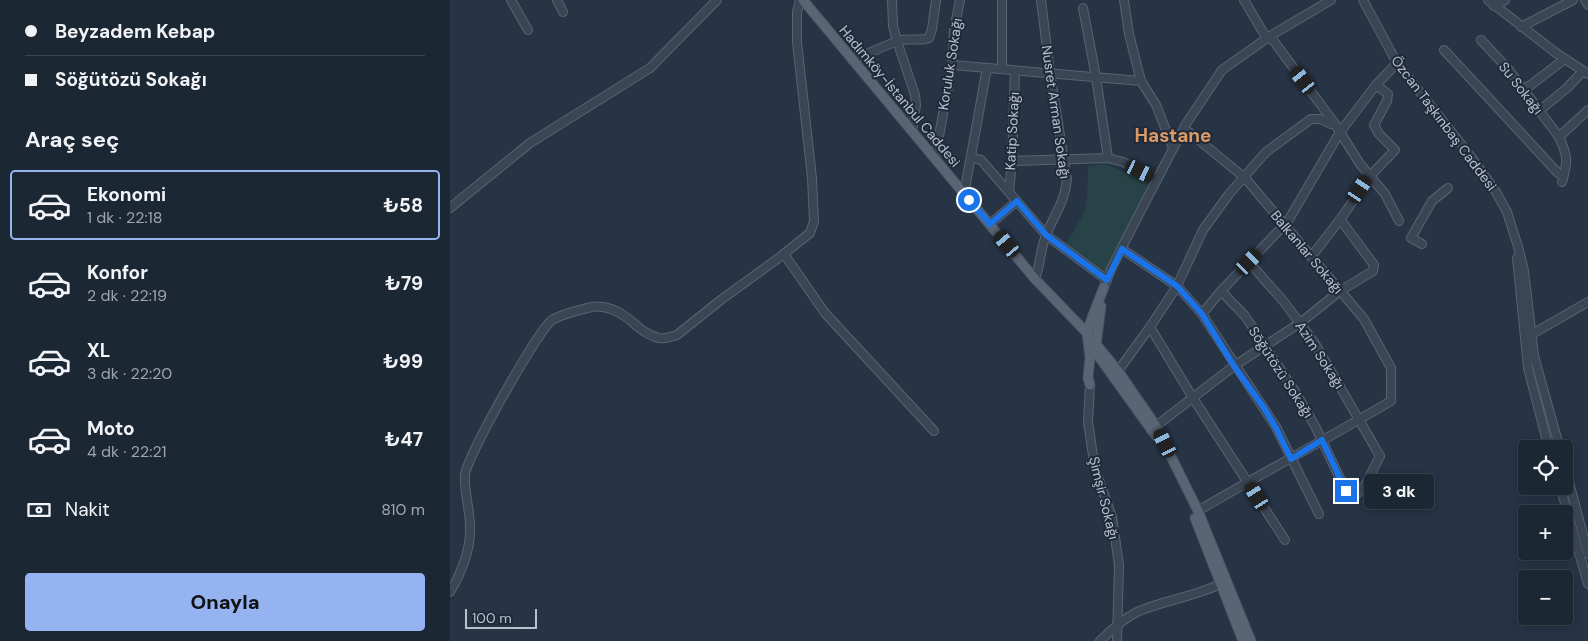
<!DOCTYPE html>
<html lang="tr">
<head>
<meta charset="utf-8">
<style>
  body { margin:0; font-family:"DM Sans",sans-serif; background:#252f3c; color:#f1f3f6; height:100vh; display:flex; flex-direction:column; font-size:19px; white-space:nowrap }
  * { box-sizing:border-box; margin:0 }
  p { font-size:16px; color:#a0a5ac }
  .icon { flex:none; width:28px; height:28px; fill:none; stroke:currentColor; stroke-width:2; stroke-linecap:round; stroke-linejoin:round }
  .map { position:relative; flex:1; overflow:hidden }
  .sheet { display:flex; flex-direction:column; background:#1c2734; width:450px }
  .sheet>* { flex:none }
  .top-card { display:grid; align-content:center; height:110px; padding:0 25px; background:#1c2734 }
  .fabs { position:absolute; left:1068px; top:440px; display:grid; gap:10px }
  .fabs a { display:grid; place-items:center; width:55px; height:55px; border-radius:5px; background:#1c2734; box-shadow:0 2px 12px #0003,0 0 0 1px #3a444f; font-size:25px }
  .scale { position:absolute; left:15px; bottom:12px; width:72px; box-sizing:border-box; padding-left:5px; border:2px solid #b9c1ce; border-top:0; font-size:14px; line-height:18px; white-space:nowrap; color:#b9c1ce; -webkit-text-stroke:4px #1f2a3b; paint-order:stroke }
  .end { position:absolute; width:22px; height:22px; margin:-11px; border:6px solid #1a73e8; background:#fff; box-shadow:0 0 0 2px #fff }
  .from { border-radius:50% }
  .bubble { position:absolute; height:35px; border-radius:5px; background:#1c2734; box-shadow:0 2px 12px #0003,0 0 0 1px #3a444f; font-size:16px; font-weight:800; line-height:35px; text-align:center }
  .car { position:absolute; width:15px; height:30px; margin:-15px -8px; border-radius:6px; box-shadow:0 0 4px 1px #0007; background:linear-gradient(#222 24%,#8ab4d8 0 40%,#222 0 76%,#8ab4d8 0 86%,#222 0) }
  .top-card b { display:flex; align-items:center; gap:18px; height:48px; font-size:19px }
  .top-card b+b { border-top:1px solid #3a444f }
  .top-card i { width:12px; height:12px; background:#f1f3f6 }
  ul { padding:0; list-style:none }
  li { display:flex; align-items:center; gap:15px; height:70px; margin:0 10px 8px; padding:0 15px; border:2px solid transparent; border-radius:5px }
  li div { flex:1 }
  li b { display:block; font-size:19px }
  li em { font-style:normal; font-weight:800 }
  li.on { border-color:#95b2f1 }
  li>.icon { width:45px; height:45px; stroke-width:1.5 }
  h2 { padding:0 25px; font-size:22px; line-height:60px }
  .pay { display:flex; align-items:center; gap:12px; height:55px; padding:0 25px; font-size:19px }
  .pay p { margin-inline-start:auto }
  .action { display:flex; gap:10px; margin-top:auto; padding:10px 25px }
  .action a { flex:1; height:58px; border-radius:5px; background:#95b2f1; color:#111; font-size:20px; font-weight:800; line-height:58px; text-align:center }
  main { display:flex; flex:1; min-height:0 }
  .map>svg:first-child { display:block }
  .green { fill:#284347 }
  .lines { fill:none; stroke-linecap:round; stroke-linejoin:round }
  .minor-casing { stroke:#596372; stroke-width:10 }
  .major-casing { stroke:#475161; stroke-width:11 }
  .minor { stroke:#3b4655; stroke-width:8 }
  .major { stroke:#596575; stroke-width:9 }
  .route { stroke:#1a73e8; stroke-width:6 }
  .labels { text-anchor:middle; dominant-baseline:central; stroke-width:4; stroke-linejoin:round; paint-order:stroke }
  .street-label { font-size:14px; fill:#b9c1ce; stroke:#1f2a3b }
  .district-label { font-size:19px; font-weight:bold; fill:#de9a65; stroke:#1f2a3b }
</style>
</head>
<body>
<main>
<section class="sheet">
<div class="top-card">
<b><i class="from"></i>Beyzadem Kebap</b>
<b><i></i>Söğütözü Sokağı</b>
</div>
<h2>Araç seç</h2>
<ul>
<li class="on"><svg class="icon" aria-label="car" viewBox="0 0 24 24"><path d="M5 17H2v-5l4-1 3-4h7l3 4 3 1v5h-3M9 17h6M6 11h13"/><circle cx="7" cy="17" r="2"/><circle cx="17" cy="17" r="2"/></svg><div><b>Ekonomi</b><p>1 dk · 22:18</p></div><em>₺58</em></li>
<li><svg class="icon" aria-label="car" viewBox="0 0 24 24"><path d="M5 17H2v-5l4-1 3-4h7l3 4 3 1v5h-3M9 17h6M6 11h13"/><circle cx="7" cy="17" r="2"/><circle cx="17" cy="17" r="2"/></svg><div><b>Konfor</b><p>2 dk · 22:19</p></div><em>₺79</em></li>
<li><svg class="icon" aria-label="car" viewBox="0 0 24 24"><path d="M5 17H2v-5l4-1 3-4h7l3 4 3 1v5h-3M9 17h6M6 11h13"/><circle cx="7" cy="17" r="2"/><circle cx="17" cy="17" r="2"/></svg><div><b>XL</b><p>3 dk · 22:20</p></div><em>₺99</em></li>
<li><svg class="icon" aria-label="car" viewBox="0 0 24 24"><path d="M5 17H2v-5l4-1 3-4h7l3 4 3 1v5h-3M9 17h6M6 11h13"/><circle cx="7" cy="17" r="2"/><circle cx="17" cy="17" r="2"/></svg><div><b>Moto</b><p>4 dk · 22:21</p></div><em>₺47</em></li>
</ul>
<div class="pay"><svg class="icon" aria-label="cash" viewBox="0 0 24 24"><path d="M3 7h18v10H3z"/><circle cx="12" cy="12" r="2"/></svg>Nakit<p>810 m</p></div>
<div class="action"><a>Onayla</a></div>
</section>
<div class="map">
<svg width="1138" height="641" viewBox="0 0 1138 641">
  <rect width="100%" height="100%" fill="#263446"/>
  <polygon class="green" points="655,164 698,182 698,187 661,264 651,275 615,245 634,213 637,199 638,166"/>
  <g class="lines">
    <defs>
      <g id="minor">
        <polyline points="61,0 78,30"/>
        <polyline points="107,0 113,12"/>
        <polyline points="552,0 552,69"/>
        <polyline points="674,0 679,34 691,81 706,105 723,148"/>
        <polyline points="794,0 817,39"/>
        <polyline points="913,0 947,63 1022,158 1046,192 1057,212 1069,250 1074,271 1084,356 1110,449"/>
        <polyline points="1038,0 1106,53 1138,74"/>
        <polyline points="1135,0 1138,5"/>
        <polyline points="1044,6 1055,0"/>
        <polyline points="633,8 646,77 658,158"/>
        <polyline points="1071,27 1123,0"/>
        <polyline points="820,36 885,124 910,164 935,194 949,221"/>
        <polyline points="1031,40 1059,70 1109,137"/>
        <polyline points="994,50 1108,173"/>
        <polyline points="402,60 447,41 443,26 442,0"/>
        <polyline points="502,65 691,81"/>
        <polyline points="1074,90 1115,59"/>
        <polyline points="1089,111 1117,88 1133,71"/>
        <path d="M734,128L795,178L914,319L941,368V401C877,439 812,473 748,511"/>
        <path d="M462,131L466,105L465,95L447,41C457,37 468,42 479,38L482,29L486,0"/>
        <polyline points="521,157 531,160 596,235 657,280"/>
        <polyline points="485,158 502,65 504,30 510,0"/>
        <polyline points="562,161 658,158 673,162 707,179"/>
        <path d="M1112,182C1118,162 1118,156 1109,137L1138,110"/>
        <polyline points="559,192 562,161 565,71"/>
        <polyline points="514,194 537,68"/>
        <polyline points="0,208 80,143 200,68 267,0"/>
        <polyline points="540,224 567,201"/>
        <polyline points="972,244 961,238 982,201 998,188"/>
        <polyline points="672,249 727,286 752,314 826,427 869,514"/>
        <polyline points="334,254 375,313 484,431"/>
        <polyline points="861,257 892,217 920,176 945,150 929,134 924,125 937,101 938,94 926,85"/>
        <polyline points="1067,258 1078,368 1099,449"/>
        <path d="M585,279C591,264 590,247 597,233C605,213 615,202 617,179L600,73L591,0"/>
        <polyline points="654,287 661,269 688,216 736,124 772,70 820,36 881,0"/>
        <polyline points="771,291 795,316 846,393 865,426 896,491 907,494 915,485 930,456 864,342 834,302 799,262"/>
        <polyline points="752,314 771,291 838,221 890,132 926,85 947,63"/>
        <polyline points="700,327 743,398 835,540"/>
        <polyline points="1077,337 1138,302"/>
        <polyline points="668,371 700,327 727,286 753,230 779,194 816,152 861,119 870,119 881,124 885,124"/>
        <polyline points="640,385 638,422 645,469 662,517 669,565 667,641"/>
        <polyline points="706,426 784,366 850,323 890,291 923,271 924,265 890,219"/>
        <polyline points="1114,463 1138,554"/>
        <polyline points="1110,486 1138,584"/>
        <path d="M0,592C11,574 21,549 20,527C20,510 14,492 15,475C16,458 88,330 102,320C110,315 132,309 142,307C146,306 149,307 153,307C179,311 188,334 209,338C215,339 221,337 227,335L272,299L330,257L360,233L364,221L362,178L347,42V12L350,0"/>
        <path d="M650,641C661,630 673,619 687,612C714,600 744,597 770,584"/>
      </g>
      <g id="major">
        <polyline points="353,0 585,279 637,333 668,371 706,426 748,511 801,641"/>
        <polyline points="646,345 651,306"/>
        <polyline points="642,347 706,436"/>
        <polyline points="640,385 638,378 640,357 637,333 643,315 654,287"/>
        <polyline points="745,518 793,641"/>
      </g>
    </defs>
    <use href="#minor" class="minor-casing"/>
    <use href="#major" class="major-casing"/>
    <use href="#minor" class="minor"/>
    <use href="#major" class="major"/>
  </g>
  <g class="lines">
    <polyline class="route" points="519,200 540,224 567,201 596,235 657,280 672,249 727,286 752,314 784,366 814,408 826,428 841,459 872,440 896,491"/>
  </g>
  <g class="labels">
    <g class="street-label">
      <text transform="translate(500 64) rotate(-81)">Koruluk Sokağı</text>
      <text transform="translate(1071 88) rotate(52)">Su Sokağı</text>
      <text transform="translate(450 96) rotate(50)">Hadımköy-İstanbul Caddesi</text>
      <text transform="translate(606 112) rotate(82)">Nusret Arman Sokağı</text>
      <text transform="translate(994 123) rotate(53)">Özcan Taşkınbaş Caddesi</text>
      <text transform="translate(562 131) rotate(-87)">Katip Sokağı</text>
      <text transform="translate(857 252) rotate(50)">Balkanlar Sokağı</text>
      <text transform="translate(870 355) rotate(57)">Azim Sokağı</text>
      <text transform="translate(831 372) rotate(57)">Söğütözü Sokağı</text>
      <text transform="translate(654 498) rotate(76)">Şimşir Sokağı</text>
    </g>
    <g class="district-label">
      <text x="723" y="135">Hastane</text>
    </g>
  </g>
</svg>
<div class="fabs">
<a><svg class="icon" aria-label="locate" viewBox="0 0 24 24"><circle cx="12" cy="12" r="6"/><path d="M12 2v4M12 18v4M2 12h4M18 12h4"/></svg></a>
<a>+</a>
<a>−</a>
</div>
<div class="scale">100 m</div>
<i class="end from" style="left:519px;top:200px"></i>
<i class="end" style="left:896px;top:491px"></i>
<div class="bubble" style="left:914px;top:474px;width:70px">3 dk</div>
<i class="car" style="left:853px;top:80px;rotate:323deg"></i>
<i class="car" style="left:690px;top:171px;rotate:116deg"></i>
<i class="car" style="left:910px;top:189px;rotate:34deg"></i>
<i class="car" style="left:557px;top:244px;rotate:320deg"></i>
<i class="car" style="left:799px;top:262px;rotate:44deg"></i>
<i class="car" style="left:715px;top:443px;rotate:333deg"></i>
<i class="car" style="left:807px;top:496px;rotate:328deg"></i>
</div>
</main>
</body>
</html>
